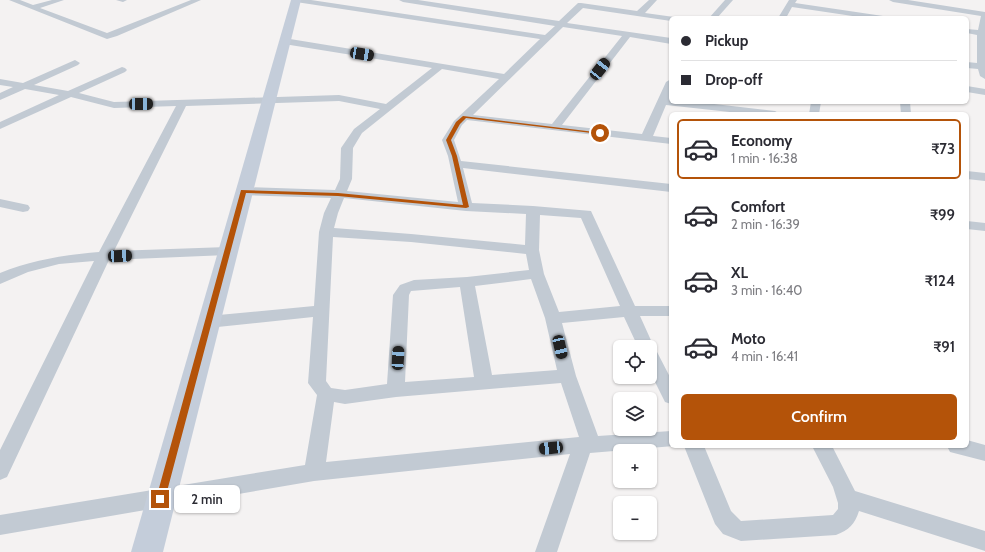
<!DOCTYPE html>
<html lang="en">
<head>
<meta charset="utf-8">
<style>
  body { margin:0; font-family:Cabin,sans-serif; background:#f2f2f3; color:#2b2b33; height:100vh; display:flex; flex-direction:column; font-size:15px; white-space:nowrap }
  * { box-sizing:border-box; margin:0 }
  p { font-size:13px; color:#7c7c81 }
  .icon { flex:none; width:22px; height:22px; fill:none; stroke:currentColor; stroke-width:2; stroke-linecap:round; stroke-linejoin:round }
  .map { position:relative; flex:1; overflow:hidden }
  .side { position:absolute; left:669px; top:112px; width:300px; height:336px; display:flex; flex-direction:column; background:#fff; border-radius:6px; box-shadow:0 1px 3px #0004 }
  .side>* { flex:none }
  .banner { position:absolute; left:669px; top:16px; width:300px; height:88px; border-radius:6px; box-shadow:0 1px 3px #0004; display:grid; align-content:center; height:88px; padding:0 12px; background:#fff }
  .fabs { position:absolute; left:613px; top:340px; display:grid; gap:8px }
  .fabs a { display:grid; place-items:center; width:44px; height:44px; border-radius:6px; background:#fff; box-shadow:0 1px 3px #0004; font-size:20px }
  .end { position:absolute; width:18px; height:18px; margin:-9px; border:5px solid #b45309; background:#fff; box-shadow:0 0 0 2px #fff }
  .from { border-radius:50% }
  .bubble { position:absolute; height:28px; border-radius:6px; background:#fff; box-shadow:0 1px 3px #0004; font-size:13px; font-weight:600; line-height:28px; text-align:center }
  .car { position:absolute; width:12px; height:24px; margin:-12px -6px; border-radius:5px; box-shadow:0 0 3px 1px #0007; background:linear-gradient(#222 24%,#8ab4d8 0 40%,#222 0 76%,#8ab4d8 0 86%,#222 0) }
  .banner b { display:flex; align-items:center; gap:14px; height:38px; font-size:15px }
  .banner b+b { border-top:1px solid #e1e1e2 }
  .banner i { width:10px; height:10px; background:#2b2b33 }
  ul { padding:7px 0 0; list-style:none }
  li { display:flex; align-items:center; gap:12px; height:60px; margin:0 8px 6px; padding:0 4px; border:2px solid transparent; border-radius:6px }
  li div { flex:1 }
  li b { display:block; font-size:15px }
  li em { font-style:normal; font-weight:600 }
  li.current { border-color:#b45309 }
  li>.icon { width:36px; height:36px; stroke-width:1.5 }
  .cta { display:flex; gap:8px; margin-top:auto; padding:8px 12px }
  .cta a { flex:1; height:46px; border-radius:6px; background:#b45309; color:#fff; font-size:16px; font-weight:600; line-height:46px; text-align:center }
  .map>svg:first-child { display:block }
  .lines { fill:none; stroke-linecap:round; stroke-linejoin:round }
  .street { fill:#c2cad3; fill-rule:evenodd }
  .secondary { fill:#c4cdda; fill-rule:evenodd }
  .route { fill:#b45309 }
</style>
</head>
<body>
<div class="map">
<svg width="985" height="552" viewBox="0 0 985 552">
  <rect width="100%" height="100%" fill="#f4f2f2"/>
  <g class="lines">
    <g class="street">
      <polygon points="9,0 20,0 33,5 52,0 64,0 40,8 107,33 191,0 201,0 117,36 107,39"/>
      <polygon points="116,0 127,0 123,2"/>
      <path d="M292,0H311L545,35L555,26L403,2L399,0H418L559,21L578,3H581L637,11L649,0H657L645,13L674,17L671,18V21L583,8L567,23L671,38V44L630,37L562,125L642,134L666,82L671,79V93L669,99H671V102H697L775,111L780,114H748L666,105L653,136L671,138V144L467,120L462,125L454,140L461,161L671,184V192L463,168L472,203L533,206L591,211L635,306H671V316H640L654,347L653,349L656,350L671,379V404L665,402L650,372V347H638L624,317L562,323L576,376L598,436L671,431V446H674L590,453L557,552H535L570,454L314,481L0,535V515L305,465L317,395L308,383L313,317L208,328L202,326L200,322L202,318L208,316L314,306L319,232L324,213L331,198L243,195L239,194L237,191L239,188L243,187L335,190L340,179L341,148L354,129L380,109L339,101L186,106L114,251L227,247L232,248L234,251L232,254L227,255L109,260L7,477L0,480V450L94,261L59,264L28,272L0,284V273C32,260 64,255 99,252L176,106L114,108L71,97L0,129V122L59,95L25,89L0,100V93L13,87L0,85V79L23,83L75,60L80,63L78,65L34,85L68,91L122,67L125,68L127,70L125,72L79,93L114,102L339,95L386,104L432,68L284,44L280,41L284,38L504,74L540,39L296,2ZM563,27L622,36L552,124L473,115ZM442,69L499,79L454,121L442,140L448,156L458,202L347,191L352,179L353,148L362,133ZM344,198L466,211L526,214L525,245L411,234L334,228L338,213ZM540,215L581,218L620,306L559,312L544,274L539,250ZM333,237L411,242L526,254L529,270L467,277L414,280L400,285L393,295L387,384L345,390L331,388L326,381ZM531,279L545,318L557,370L492,375L475,286ZM460,287L474,377L405,382L409,295L411,291ZM561,383L579,437L326,462L334,402L345,404L396,397Z"/>
      <polygon points="725,0 733,0 717,18 709,18"/>
      <polygon points="789,0 797,0 795,3 883,16 887,18 866,18 792,7 786,18 778,18"/>
      <polygon points="889,0 908,0 985,12 985,79 980,76 978,69 967,68 967,62 977,63 977,35 967,33 967,29 978,30 981,16 893,2"/>
      <polygon points="967,86 985,89 985,95 967,92"/>
      <polygon points="811,102 821,102 819,114 809,114"/>
      <polygon points="900,102 910,102 911,114 901,114"/>
      <polygon points="967,171 985,173 985,181 967,179"/>
      <polygon points="0,199 28,205 30,208 28,211 23,212 0,207"/>
      <polygon points="967,221 985,223 985,231 967,229"/>
      <polygon points="967,440 985,445 985,461 950,452 947,446 967,446"/>
      <path d="M684,446H704L731,511L741,521L833,515L838,509V503L833,487L812,446H832L855,491L985,531V551L859,511C855,524 849,530 836,535L741,541L723,534L715,524Z"/>
    </g>
    <polygon class="secondary" points="291,0 301,0 163,552 131,552"/>
  </g>
  <polygon class="route" points="463,116 603,133 600,134 466,118 460,124 451,140 457,156 469,207 466,208 338,196 246,193 165,499 163,502 157,502 156,499 241,190 338,193 463,205 452,156 446,140 456,122"/>
</svg>
<div class="fabs">
<a><svg class="icon" aria-label="locate" viewBox="0 0 24 24"><circle cx="12" cy="12" r="6"/><path d="M12 2v4M12 18v4M2 12h4M18 12h4"/></svg></a>
<a><svg class="icon" aria-label="layers" viewBox="0 0 24 24"><path d="M12 4l9 5-9 5-9-5zM3 14l9 5 9-5"/></svg></a>
<a>+</a>
<a>−</a>
</div>
<i class="end from" style="left:600px;top:133px"></i>
<i class="end" style="left:160px;top:499px"></i>
<div class="bubble" style="left:174px;top:485px;width:66px">2 min</div>
<i class="car" style="left:362px;top:54px;rotate:99deg"></i>
<i class="car" style="left:600px;top:69px;rotate:38deg"></i>
<i class="car" style="left:141px;top:104px;rotate:89deg"></i>
<i class="car" style="left:120px;top:256px;rotate:87deg"></i>
<i class="car" style="left:560px;top:347px;rotate:167deg"></i>
<i class="car" style="left:398px;top:358px;rotate:3deg"></i>
<i class="car" style="left:551px;top:448px;rotate:264deg"></i>
<div class="banner">
<b><i class="from"></i>Pickup</b>
<b><i></i>Drop-off</b>
</div>
<section class="side">
<ul>
<li class="current"><svg class="icon" aria-label="car" viewBox="0 0 24 24"><path d="M5 17H2v-5l4-1 3-4h7l3 4 3 1v5h-3M9 17h6M6 11h13"/><circle cx="7" cy="17" r="2"/><circle cx="17" cy="17" r="2"/></svg><div><b>Economy</b><p>1 min · 16:38</p></div><em>₹73</em></li>
<li><svg class="icon" aria-label="car" viewBox="0 0 24 24"><path d="M5 17H2v-5l4-1 3-4h7l3 4 3 1v5h-3M9 17h6M6 11h13"/><circle cx="7" cy="17" r="2"/><circle cx="17" cy="17" r="2"/></svg><div><b>Comfort</b><p>2 min · 16:39</p></div><em>₹99</em></li>
<li><svg class="icon" aria-label="car" viewBox="0 0 24 24"><path d="M5 17H2v-5l4-1 3-4h7l3 4 3 1v5h-3M9 17h6M6 11h13"/><circle cx="7" cy="17" r="2"/><circle cx="17" cy="17" r="2"/></svg><div><b>XL</b><p>3 min · 16:40</p></div><em>₹124</em></li>
<li><svg class="icon" aria-label="car" viewBox="0 0 24 24"><path d="M5 17H2v-5l4-1 3-4h7l3 4 3 1v5h-3M9 17h6M6 11h13"/><circle cx="7" cy="17" r="2"/><circle cx="17" cy="17" r="2"/></svg><div><b>Moto</b><p>4 min · 16:41</p></div><em>₹91</em></li>
</ul>
<div class="cta"><a>Confirm</a></div>
</section>
</div>
</body>
</html>
